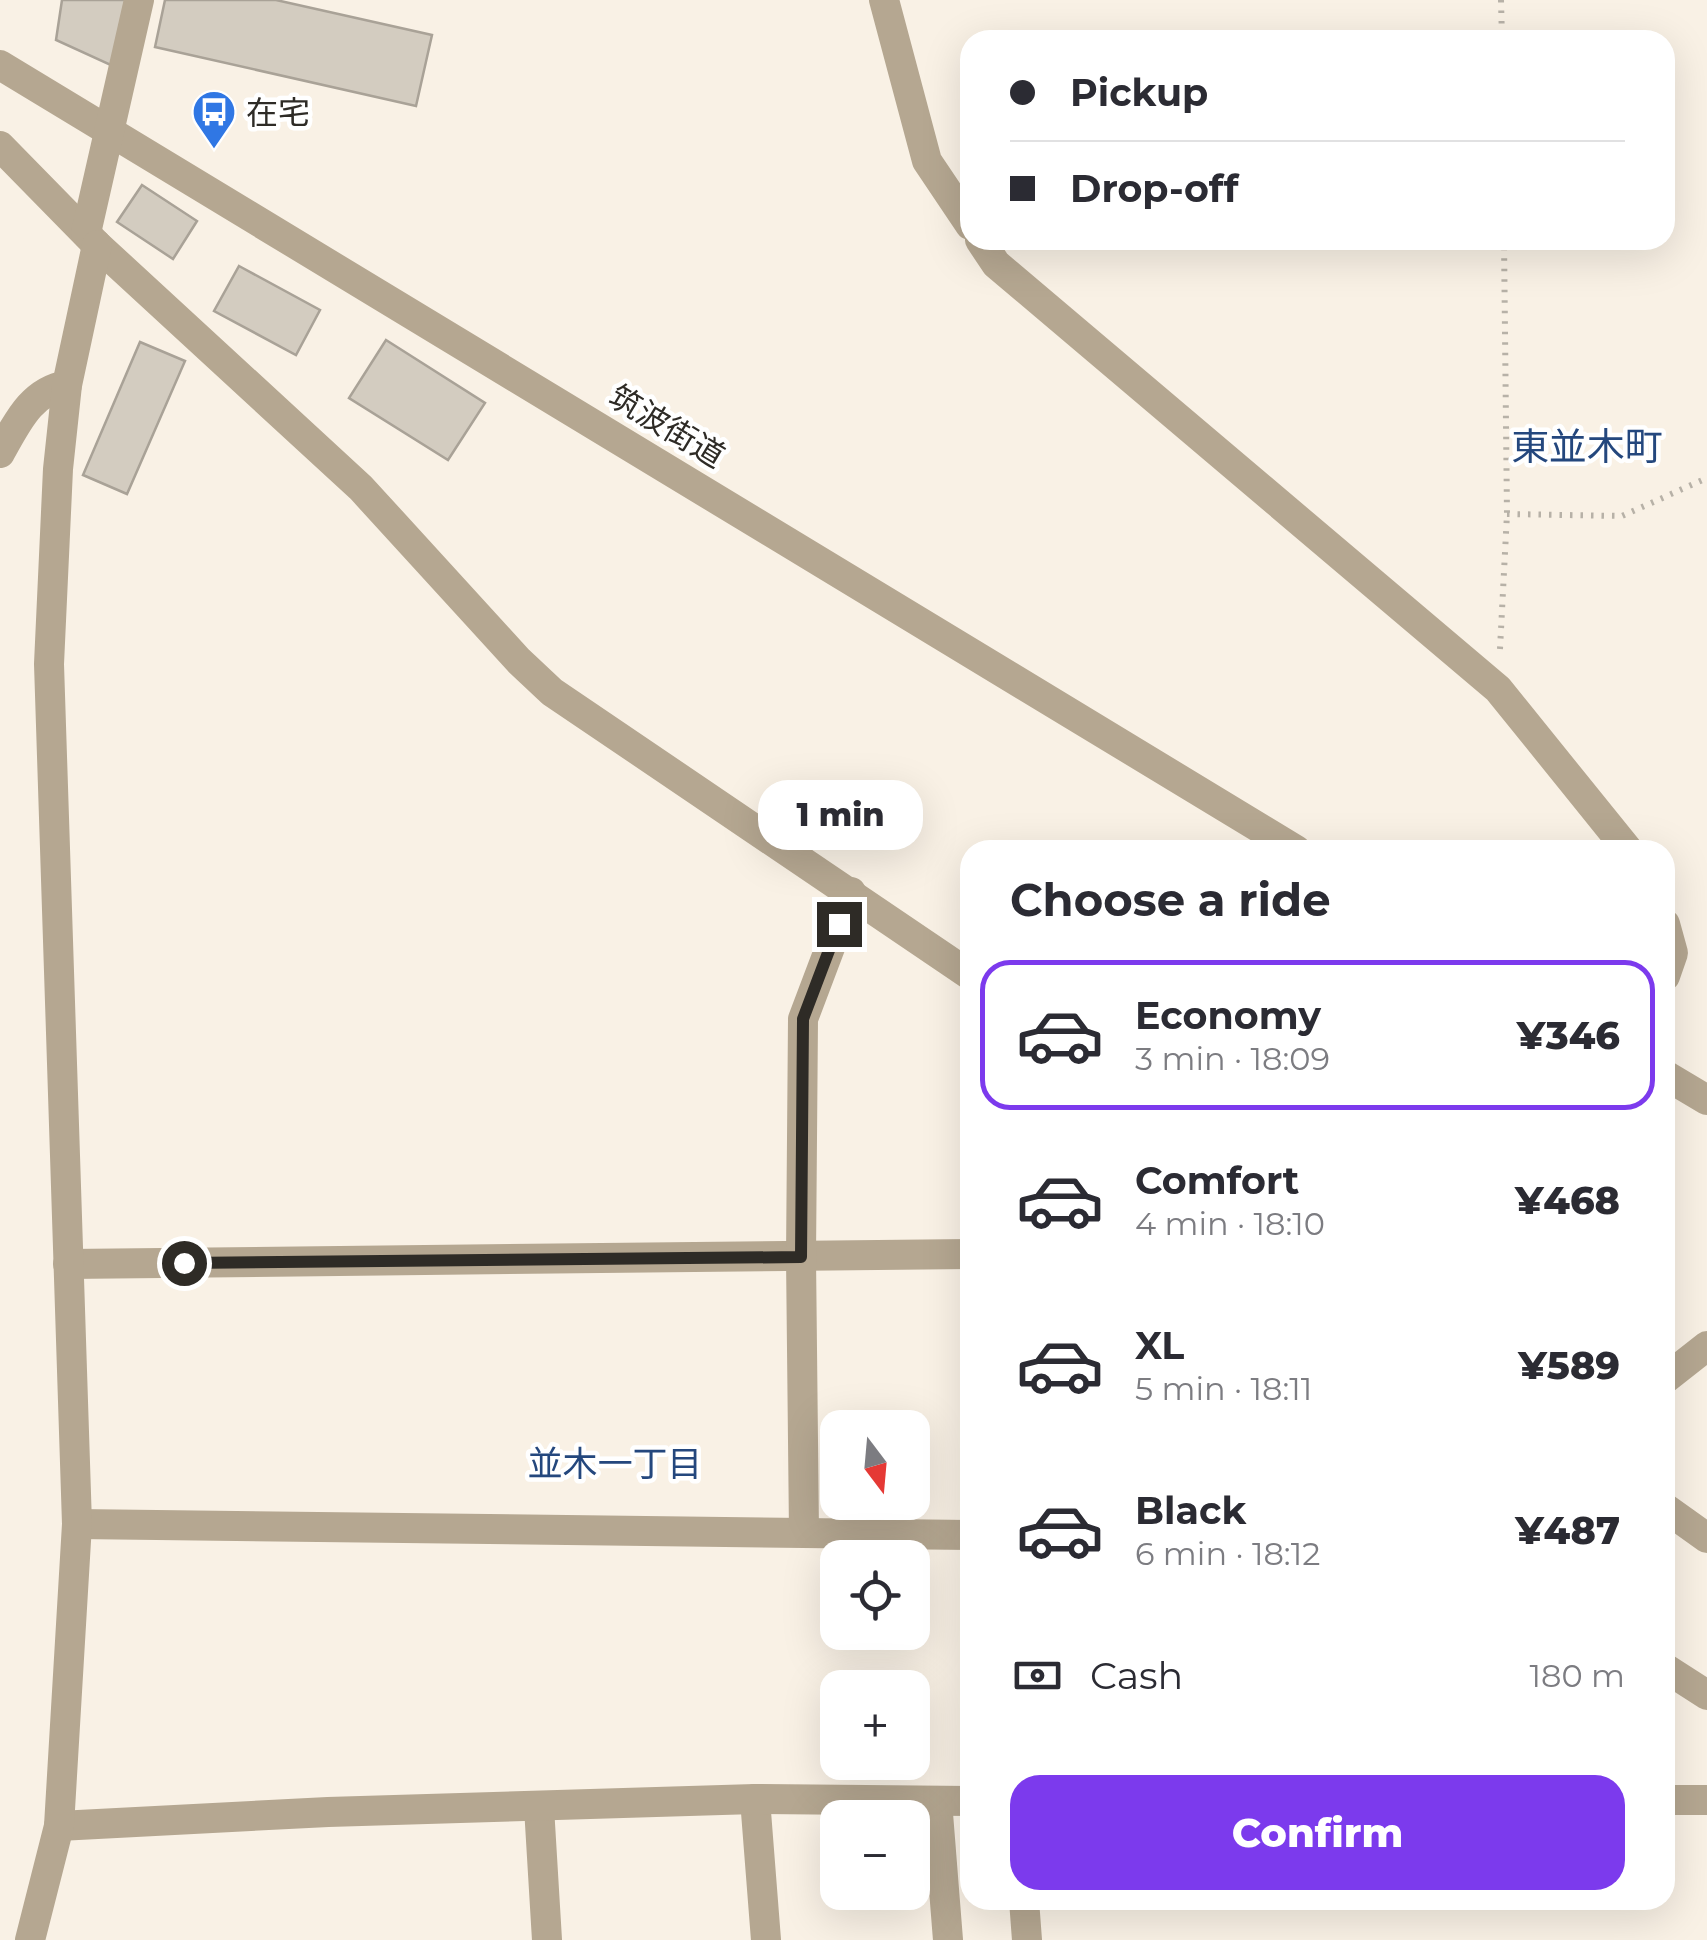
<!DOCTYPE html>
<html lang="en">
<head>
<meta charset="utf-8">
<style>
  body { margin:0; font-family:Montserrat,"Noto Sans JP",sans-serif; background:#f7f7f7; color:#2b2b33; height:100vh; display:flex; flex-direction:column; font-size:38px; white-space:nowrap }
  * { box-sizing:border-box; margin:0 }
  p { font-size:32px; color:#7c7c81 }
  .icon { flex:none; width:55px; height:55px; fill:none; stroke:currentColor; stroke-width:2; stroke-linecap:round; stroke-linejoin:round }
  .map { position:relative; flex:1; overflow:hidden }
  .sheet { position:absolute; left:960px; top:840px; width:715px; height:1070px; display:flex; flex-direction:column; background:#fff; border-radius:30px; box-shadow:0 10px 40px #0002 }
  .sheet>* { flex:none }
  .top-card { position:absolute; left:960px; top:30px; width:715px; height:220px; border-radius:30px; box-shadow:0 10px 40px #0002; display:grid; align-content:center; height:220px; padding:0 50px; background:#fff }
  .needle { width:65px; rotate:164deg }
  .tools { position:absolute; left:820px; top:1410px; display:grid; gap:20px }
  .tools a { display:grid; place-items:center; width:110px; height:110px; border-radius:20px; background:#fff; box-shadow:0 10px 40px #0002; font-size:50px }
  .end { position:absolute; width:45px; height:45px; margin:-22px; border:12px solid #2e2b26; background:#fff; box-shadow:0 0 0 5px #fff }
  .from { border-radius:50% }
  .bubble { position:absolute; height:70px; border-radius:30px; background:#fff; box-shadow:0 10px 40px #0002; font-size:32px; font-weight:800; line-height:70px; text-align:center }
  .top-card b { display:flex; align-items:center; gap:35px; height:95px; font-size:38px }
  .top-card b+b { border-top:2px solid #e1e1e2 }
  .top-card i { width:25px; height:25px; background:#2b2b33 }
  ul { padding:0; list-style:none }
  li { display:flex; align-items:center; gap:30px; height:150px; margin:0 20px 15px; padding:0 30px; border:5px solid transparent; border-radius:30px }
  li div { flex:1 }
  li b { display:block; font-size:38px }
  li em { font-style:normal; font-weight:800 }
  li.on { border-color:#7c3aed }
  li>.icon { width:90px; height:90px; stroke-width:1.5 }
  h2 { padding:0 50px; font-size:45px; line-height:120px }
  .pay { display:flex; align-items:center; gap:25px; height:110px; padding:0 50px; font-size:38px }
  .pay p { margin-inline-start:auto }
  .primary-button { display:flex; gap:20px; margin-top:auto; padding:20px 50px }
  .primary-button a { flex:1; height:115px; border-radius:30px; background:#7c3aed; color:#fff; font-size:40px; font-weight:800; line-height:115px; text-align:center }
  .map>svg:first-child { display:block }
  .building { fill:#d3ccc0; stroke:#a9a297; stroke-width:2.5 }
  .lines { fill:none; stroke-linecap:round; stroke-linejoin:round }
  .path { stroke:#b7b1a7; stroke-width:6; stroke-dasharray:2.5 8; stroke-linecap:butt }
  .minor { stroke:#b5a791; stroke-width:30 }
  .route { stroke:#2e2b26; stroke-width:12 }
  .labels { text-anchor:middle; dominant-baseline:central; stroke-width:9; stroke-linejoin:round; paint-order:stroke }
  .poi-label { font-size:32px; fill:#2e2b26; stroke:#fff; text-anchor:start }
  .street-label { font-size:32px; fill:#2e2b26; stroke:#fff }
  .neighbourhood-label { font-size:35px; fill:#24477d; stroke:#fff }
  .quarter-label { font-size:38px; fill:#24477d; stroke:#fff }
</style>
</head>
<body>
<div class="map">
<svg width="1707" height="1940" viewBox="0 0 1707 1940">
  <rect width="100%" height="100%" fill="#f9f1e5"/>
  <g class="building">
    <polygon points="62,0 127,0 115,67 56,40"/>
    <polygon points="165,0 276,0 432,35 416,106 155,47"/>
    <polygon points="142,185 197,221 173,259 117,222"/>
    <polygon points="239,266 320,310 296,355 214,311"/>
    <polygon points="386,340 485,403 448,460 349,398"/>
    <polygon points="140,342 185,361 127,494 83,475"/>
  </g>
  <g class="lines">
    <g class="path">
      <polyline points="1501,0 1502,40"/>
      <polyline points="1507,514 1622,516 1707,478"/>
      <polyline points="1500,649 1507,514 1504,240"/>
    </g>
    <g class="minor">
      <polyline points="884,0 927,161 970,225"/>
      <polyline points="0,65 1296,850"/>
      <polyline points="0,146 97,245 361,488 519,661 552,692 970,975"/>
      <polyline points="86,233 139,0"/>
      <polyline points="980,240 996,264 1498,689 1628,850"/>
      <path d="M0,453C17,423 31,391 67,385"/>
      <polyline points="1665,924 1673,953 1665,976"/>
      <polyline points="1665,1075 1707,1100"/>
      <polyline points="68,1264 970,1254"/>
      <polyline points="1665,1379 1707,1346"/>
      <polyline points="1665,1508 1707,1538"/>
      <polyline points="77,1524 970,1535"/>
      <polyline points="804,1532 801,1257 803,1019 851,892"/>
      <polyline points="1665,1668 1707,1695"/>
      <polyline points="755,1799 766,1940"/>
      <polyline points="1665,1800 1707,1800"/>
      <polyline points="937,1801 948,1940"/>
      <polyline points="539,1807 547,1940"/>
      <polyline points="59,1826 328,1812 755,1799 970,1801"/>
      <polyline points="1024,1900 1027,1940"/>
      <polyline points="30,1940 59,1826 77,1524 49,664 58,469 67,385 97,245"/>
    </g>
  </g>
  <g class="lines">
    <polyline class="route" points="184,1263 801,1257 803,1019 839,924"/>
  </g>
  <defs>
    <symbol id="bus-pin" viewBox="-11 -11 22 30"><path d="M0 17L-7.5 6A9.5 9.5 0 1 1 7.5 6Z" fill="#3077e4" stroke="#fff"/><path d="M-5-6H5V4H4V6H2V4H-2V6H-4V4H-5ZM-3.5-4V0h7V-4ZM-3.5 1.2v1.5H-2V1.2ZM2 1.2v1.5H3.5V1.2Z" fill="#fff"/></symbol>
  </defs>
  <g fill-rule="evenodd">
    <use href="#bus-pin" x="189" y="87" width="50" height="68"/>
  </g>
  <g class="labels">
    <g class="poi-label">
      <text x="246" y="112">在宅</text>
    </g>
    <g class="street-label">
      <text transform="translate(667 426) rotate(31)">筑波街道</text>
    </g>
    <g class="neighbourhood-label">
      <text x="615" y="1463">並木一丁目</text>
    </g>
    <g class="quarter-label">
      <text x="1587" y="446">東並木町</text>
    </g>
  </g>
</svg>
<div class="tools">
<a><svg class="needle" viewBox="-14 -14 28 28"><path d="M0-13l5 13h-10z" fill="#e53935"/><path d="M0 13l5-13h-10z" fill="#7c7c81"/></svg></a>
<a><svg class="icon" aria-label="locate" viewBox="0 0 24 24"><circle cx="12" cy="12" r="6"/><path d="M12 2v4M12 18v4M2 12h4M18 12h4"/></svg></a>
<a>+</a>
<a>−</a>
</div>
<i class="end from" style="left:184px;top:1263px"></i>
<i class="end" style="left:839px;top:924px"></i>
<div class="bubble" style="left:758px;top:780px;width:165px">1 min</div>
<div class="top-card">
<b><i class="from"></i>Pickup</b>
<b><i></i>Drop-off</b>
</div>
<section class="sheet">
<h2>Choose a ride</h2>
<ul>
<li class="on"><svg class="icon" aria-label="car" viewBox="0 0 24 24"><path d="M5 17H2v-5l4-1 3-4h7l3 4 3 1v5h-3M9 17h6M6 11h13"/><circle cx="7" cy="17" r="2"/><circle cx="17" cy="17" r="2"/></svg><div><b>Economy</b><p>3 min · 18:09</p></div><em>¥346</em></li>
<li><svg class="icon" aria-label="car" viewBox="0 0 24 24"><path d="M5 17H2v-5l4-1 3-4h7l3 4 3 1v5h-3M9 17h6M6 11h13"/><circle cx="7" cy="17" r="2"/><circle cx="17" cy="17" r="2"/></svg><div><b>Comfort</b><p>4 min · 18:10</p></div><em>¥468</em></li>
<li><svg class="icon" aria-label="car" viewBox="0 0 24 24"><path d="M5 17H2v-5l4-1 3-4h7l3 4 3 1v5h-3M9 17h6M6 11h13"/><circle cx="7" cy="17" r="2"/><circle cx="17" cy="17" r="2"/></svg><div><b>XL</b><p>5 min · 18:11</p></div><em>¥589</em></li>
<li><svg class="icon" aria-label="car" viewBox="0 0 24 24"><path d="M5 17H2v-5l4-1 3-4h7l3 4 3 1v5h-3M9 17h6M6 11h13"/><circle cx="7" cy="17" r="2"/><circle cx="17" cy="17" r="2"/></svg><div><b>Black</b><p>6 min · 18:12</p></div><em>¥487</em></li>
</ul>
<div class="pay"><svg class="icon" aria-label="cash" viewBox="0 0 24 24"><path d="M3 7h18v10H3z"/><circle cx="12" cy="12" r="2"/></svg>Cash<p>180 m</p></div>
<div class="primary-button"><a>Confirm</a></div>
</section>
</div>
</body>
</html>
